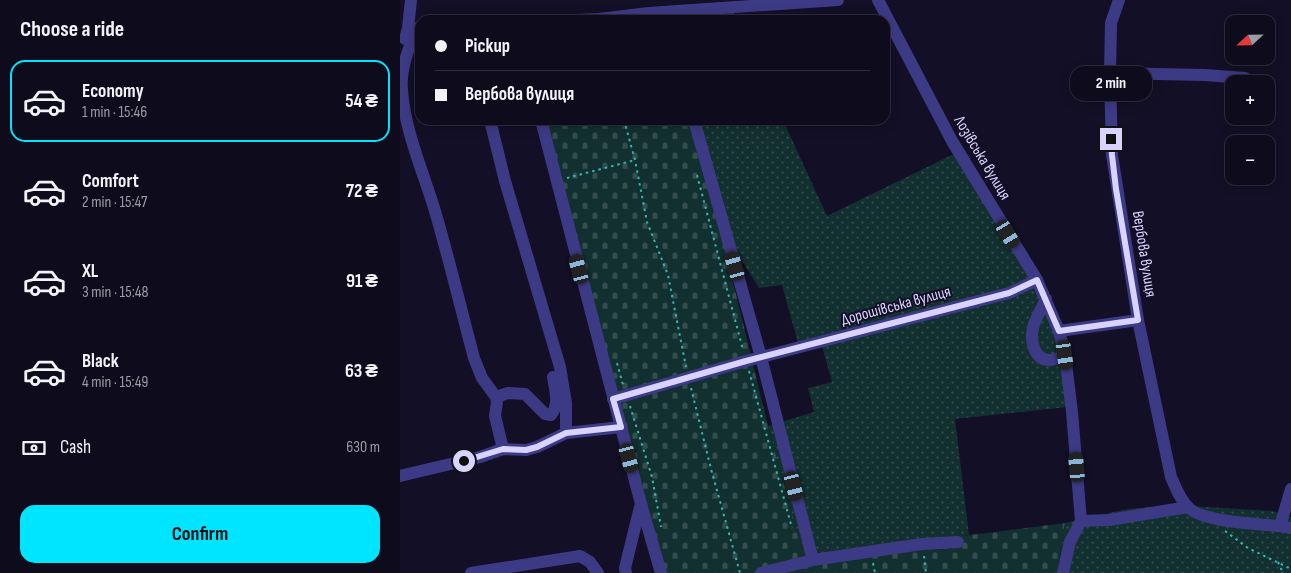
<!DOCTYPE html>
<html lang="en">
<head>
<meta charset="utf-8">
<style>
  body { margin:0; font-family:"Sofia Sans Condensed",sans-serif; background:#171425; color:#f1f3f6; height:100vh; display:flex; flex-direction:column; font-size:19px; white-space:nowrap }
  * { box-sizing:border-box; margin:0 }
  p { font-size:16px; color:#9b9ba3 }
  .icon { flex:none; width:28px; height:28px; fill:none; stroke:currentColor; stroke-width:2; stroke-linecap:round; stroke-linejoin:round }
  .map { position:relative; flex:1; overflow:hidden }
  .panel { display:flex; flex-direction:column; background:#0e0b1c; width:400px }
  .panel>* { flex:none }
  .top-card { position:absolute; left:15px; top:15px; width:475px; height:110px; border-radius:15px; box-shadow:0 2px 12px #0003,0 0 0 1px #2e2b3b; display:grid; align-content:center; height:110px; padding:0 20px; background:#0e0b1c }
  .needle { width:32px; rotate:248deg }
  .fabs { position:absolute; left:825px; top:15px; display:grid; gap:10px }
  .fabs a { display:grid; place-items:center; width:50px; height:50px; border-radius:10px; background:#0e0b1c; box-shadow:0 2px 12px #0003,0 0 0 1px #2e2b3b; font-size:25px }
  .end { position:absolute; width:22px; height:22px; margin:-11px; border:6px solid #d9d4ff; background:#111; box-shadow:0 0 0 2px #111 }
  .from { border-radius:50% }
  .bubble { position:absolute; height:35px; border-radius:15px; background:#0e0b1c; box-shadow:0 2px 12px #0003,0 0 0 1px #2e2b3b; font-size:16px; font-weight:700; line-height:35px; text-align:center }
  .car { position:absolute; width:15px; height:30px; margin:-15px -8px; border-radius:6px; box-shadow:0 0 4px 1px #0007; background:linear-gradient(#222 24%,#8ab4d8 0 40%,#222 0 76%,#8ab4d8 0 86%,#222 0) }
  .top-card b { display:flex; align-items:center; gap:18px; height:48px; font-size:19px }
  .top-card b+b { border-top:1px solid #2e2b3b }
  .top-card i { width:12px; height:12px; background:#f1f3f6 }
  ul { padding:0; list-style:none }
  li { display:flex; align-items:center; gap:15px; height:82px; margin:0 10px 8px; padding:0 10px; border:2px solid transparent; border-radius:15px }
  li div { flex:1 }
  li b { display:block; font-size:19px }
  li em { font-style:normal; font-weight:700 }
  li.active { border-color:#00e5ff }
  li>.icon { width:45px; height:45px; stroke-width:1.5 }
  h2 { padding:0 20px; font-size:22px; line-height:60px }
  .pay { display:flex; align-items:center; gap:12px; height:55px; padding:0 20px; font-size:19px }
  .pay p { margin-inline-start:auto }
  .button { display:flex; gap:10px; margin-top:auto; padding:10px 20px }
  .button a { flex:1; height:58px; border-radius:15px; background:#00e5ff; color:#111; font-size:20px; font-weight:700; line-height:58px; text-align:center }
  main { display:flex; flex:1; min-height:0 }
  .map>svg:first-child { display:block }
  .cemetery { fill:url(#cemetery-stones) }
  .garden { fill:url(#garden-dots) }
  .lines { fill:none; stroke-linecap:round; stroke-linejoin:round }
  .path { stroke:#2fb8b0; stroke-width:2; stroke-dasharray:2.5 4; stroke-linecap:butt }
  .minor { stroke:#3d3a85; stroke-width:12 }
  .route { stroke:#d9d4ff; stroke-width:6 }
  .labels { text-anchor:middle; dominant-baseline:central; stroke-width:4; stroke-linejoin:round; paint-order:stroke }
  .street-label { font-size:16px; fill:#d9d4ff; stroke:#130f26 }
</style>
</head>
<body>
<main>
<section class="panel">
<h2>Choose a ride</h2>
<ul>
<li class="active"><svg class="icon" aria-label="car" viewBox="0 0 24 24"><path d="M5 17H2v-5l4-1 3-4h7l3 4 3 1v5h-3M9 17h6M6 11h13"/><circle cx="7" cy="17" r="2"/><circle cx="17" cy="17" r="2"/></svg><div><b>Economy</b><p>1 min · 15:46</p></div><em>54 ₴</em></li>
<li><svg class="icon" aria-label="car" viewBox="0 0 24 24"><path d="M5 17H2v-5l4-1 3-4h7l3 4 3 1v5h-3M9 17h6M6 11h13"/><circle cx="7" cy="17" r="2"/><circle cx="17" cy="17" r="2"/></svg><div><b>Comfort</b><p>2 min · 15:47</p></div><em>72 ₴</em></li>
<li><svg class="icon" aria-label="car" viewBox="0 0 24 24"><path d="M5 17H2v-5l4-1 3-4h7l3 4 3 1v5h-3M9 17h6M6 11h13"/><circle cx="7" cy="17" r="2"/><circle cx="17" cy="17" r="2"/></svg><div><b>XL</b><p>3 min · 15:48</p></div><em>91 ₴</em></li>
<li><svg class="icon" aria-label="car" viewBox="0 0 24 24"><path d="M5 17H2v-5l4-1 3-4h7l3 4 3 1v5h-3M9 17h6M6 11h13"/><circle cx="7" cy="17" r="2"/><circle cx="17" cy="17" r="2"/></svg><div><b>Black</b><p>4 min · 15:49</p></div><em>63 ₴</em></li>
</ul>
<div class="pay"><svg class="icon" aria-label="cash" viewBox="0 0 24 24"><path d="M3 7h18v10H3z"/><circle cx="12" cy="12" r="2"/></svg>Cash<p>630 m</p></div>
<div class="button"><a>Confirm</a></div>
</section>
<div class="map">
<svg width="891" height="573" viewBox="0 0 891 573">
  <defs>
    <pattern id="cemetery-stones" width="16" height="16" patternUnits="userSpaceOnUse" patternTransform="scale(1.25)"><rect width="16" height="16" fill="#12302f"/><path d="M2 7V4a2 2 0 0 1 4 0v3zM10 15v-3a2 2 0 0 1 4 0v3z" fill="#344d4e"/></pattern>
    <pattern id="garden-dots" width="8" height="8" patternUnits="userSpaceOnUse" patternTransform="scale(1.25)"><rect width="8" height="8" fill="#12302f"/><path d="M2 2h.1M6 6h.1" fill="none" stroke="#344d4e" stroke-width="1.8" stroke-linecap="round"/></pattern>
  </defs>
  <rect width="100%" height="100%" fill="#130f26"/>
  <polygon class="cemetery" points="144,120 289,120 327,257 368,426 405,559 521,541 665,523 658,573 264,573"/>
  <g class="garden">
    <polygon points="333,10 337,20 261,20 259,13"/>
    <polygon points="289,120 383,120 427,216 560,151 660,325 668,407 555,419 569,535 405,559 368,426 414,412 408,388 432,382 422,346 400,350 382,285 359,288 338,254"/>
    <polygon points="773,505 872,511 891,517 891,573 658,573 665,523 727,509"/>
  </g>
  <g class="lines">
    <g class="path">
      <polyline points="224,120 235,160 247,222 268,275 286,367"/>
      <polyline points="297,175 343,350"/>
      <polyline points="167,178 235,160"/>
      <polyline points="217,363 223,385"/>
      <polyline points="349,371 392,528"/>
      <polyline points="291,388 311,469 340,573"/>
      <polyline points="230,406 252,477 261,527"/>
      <polyline points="825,531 848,548 891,569"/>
      <polyline points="524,556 526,573"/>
      <polyline points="878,562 883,573"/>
      <polyline points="473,563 475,573"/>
    </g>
    <g class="minor">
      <polyline points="478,0 552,141 637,280 659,331 665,355 672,412 681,521 670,542 663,573"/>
      <path d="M719,0L711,23L710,73L712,155L738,320L771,477C776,488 780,500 789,508C806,524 866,523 891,528"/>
      <polyline points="177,20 199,19 249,13 438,0"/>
      <path d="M17,28C9,47 0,69 2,90C5,132 23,171 35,211C49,259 61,309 74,358L82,378L96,397L97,402L95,416L103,449"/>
      <polyline points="5,39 8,28 11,0"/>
      <polyline points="710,73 805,75 845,78"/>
      <polyline points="90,120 105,181 160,367 166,403 166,433"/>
      <polyline points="141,120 241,504 261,573"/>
      <polyline points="294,120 361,357 413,560"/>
      <path d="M646,299C642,308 635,319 633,328C630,340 634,360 649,360C654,360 660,357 665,355"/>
      <polyline points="659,331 738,320"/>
      <path d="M96,397L108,393L125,394L145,414L151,415C160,404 155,390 153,377"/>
      <polyline points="213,399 346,361 609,293 637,280"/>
      <polyline points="0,476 80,457 103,449 126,450 137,447 166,433 221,427"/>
      <polyline points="681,521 709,520 788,507"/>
      <polyline points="880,526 891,489"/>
      <polyline points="71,573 180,556 190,562 198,573"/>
      <polyline points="226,573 225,568 240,507"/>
      <polyline points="361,573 413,560 522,544 558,542"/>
    </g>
  </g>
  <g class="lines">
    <polyline class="route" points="64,461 103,449 126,450 137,447 166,433 221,427 213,399 346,361 609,293 637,280 659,331 738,320 716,189 712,155 711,139"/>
  </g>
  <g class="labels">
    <g class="street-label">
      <text transform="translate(582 158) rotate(59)">Лозівська вулиця</text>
      <text transform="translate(744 254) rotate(81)">Вербова вулиця</text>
      <text transform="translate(496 306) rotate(-15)">Дорошівська вулиця</text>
    </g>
  </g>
</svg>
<div class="fabs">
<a><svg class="needle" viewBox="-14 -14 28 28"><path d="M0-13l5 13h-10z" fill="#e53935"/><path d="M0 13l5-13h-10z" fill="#9b9ba3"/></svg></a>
<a>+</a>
<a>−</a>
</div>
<i class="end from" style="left:64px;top:461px"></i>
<i class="end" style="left:711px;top:139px"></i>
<div class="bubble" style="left:670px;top:66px;width:82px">2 min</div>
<i class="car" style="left:608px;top:234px;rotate:149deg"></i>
<i class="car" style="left:335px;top:266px;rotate:344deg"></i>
<i class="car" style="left:179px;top:269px;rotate:345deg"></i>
<i class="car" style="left:665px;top:355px;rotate:172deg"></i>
<i class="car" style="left:229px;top:458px;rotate:165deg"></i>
<i class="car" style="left:677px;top:467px;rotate:355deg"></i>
<i class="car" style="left:394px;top:486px;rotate:166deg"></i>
<div class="top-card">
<b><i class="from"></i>Pickup</b>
<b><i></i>Вербова вулиця</b>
</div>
</div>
</main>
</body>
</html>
